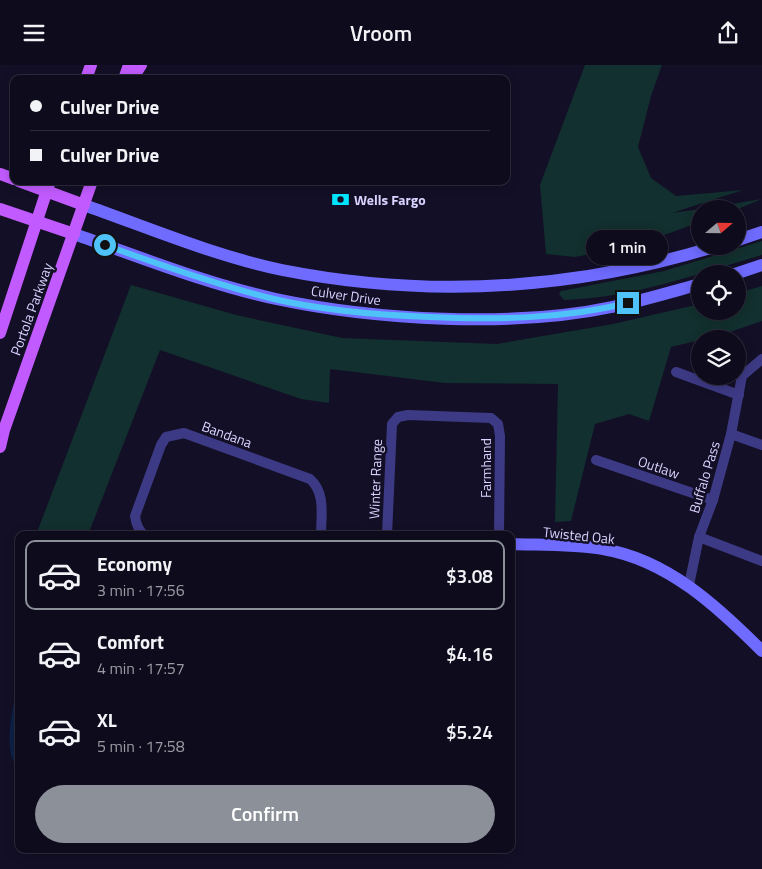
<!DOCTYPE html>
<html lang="en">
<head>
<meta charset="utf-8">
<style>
  body { margin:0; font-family:"Titillium Web",sans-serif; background:#1c1929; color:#f1f3f6; height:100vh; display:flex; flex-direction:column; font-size:19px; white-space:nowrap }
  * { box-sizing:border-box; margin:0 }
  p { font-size:16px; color:#9b9ba3 }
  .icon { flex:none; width:28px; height:28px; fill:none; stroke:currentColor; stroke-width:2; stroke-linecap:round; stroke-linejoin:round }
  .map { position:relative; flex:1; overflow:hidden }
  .drawer { position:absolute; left:15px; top:466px; width:500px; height:322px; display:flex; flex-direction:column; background:#0e0b1c; border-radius:10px; box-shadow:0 2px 12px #0003,0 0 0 1px #2e2b3b }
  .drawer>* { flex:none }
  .guide { position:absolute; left:10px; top:10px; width:500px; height:110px; border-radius:10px; box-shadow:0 2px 12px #0003,0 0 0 1px #2e2b3b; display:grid; align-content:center; height:110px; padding:0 20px; background:#0e0b1c }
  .needle { width:32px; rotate:70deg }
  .controls { position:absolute; left:691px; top:135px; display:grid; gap:10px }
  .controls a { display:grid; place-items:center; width:55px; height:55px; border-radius:50%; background:#0e0b1c; box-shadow:0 2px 12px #0003,0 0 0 1px #2e2b3b; font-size:25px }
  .end { position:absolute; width:22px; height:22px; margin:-11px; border:6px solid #4fc3f7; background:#111; box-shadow:0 0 0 2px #111 }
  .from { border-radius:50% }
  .bubble { position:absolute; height:35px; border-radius:18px; background:#0e0b1c; box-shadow:0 2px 12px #0003,0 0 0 1px #2e2b3b; font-size:16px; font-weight:600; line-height:35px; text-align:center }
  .guide b { display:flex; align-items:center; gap:18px; height:48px; font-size:19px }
  .guide b+b { border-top:1px solid #2e2b3b }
  .guide i { width:12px; height:12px; background:#f1f3f6 }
  ul { padding:9px 0 0; list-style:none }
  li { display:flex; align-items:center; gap:15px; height:70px; margin:0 10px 8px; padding:0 10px; border:2px solid transparent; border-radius:10px }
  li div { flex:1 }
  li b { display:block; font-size:19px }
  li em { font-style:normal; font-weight:600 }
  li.on { border-color:#8c9099 }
  li>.icon { width:45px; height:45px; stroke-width:1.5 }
  .primary-button { display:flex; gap:10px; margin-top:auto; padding:10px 20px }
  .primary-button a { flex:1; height:58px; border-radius:30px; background:#8c9099; color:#fff; font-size:20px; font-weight:600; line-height:58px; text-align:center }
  header { display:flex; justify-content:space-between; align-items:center; height:65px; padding:0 20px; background:#0e0b1c; font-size:22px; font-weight:600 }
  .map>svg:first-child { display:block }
  .green { fill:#12302f }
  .water { fill:#0c2248 }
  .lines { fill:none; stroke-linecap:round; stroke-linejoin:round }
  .street { stroke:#3d3a85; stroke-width:10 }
  .secondary { stroke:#6f6bff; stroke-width:12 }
  .primary { stroke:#c25bff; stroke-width:12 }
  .route { stroke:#4fc3f7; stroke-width:6 }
  .labels { text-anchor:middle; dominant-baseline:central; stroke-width:5; stroke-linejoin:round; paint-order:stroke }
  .poi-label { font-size:14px; font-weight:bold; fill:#d9d4ff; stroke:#130f26; text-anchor:start }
  .street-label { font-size:14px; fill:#d9d4ff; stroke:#130f26 }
</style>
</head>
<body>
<header><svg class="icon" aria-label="menu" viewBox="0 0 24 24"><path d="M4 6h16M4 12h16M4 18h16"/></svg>Vroom<svg class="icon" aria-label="share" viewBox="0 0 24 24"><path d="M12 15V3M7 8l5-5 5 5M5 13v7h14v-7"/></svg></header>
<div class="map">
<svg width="762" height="804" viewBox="0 0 762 804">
  <rect width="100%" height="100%" fill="#130f26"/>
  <g class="green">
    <polygon points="585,0 662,0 651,31 638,82 651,113 676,131 743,125 672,148 700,144 700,157 634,181 575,192 546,189 540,120"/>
    <polygon points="762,134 738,144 702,144"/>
    <path d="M762,176V190C697,209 632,233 564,235L559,229L561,226L664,206Z"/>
    <polygon points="131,220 236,250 342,273 497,279 613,259 700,239 700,246 738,246 738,228 762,221 762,256 721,270 671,282 649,356 629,349 595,359 571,456 555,457 558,319 445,318 330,304 329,338 301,334 160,285 88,470 36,470"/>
  </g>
  <path class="water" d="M19,612V703C0,690 15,632 19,612Z"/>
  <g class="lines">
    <g class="street">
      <polyline points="676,307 739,330"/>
      <polyline points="731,369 762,380"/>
      <polyline points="596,395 713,435"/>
      <path d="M145,470C138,466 136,459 135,451L161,380L166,372L184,368L310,414C326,428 321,451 321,470"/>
      <polyline points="387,470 392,359 398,352 408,350 491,353 498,359 500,371 499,470"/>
      <polyline points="699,472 762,496"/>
      <polyline points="689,520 699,472 713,435 731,369 742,311 762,294"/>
    </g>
    <g class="secondary">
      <path d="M84,140C149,163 215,191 282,205C429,234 574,225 717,181"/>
      <path d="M74,169C140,192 207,219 276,234C375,255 513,263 612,242C641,236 671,227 700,219"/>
      <polyline points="738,175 762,167"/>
      <polyline points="735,209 762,200"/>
      <path d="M511,479C542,480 573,479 603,484C668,495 718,542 762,586"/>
    </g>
    <g class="primary">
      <polyline points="86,14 91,0"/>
      <polyline points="124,14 129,0"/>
      <polyline points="132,14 141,0"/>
      <polyline points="0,109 14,114"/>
      <polyline points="19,116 84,140"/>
      <polyline points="0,144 74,169"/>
      <polyline points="0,268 50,116"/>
      <polyline points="0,382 4,365 92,116"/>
    </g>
  </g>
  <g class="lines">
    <path class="route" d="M105,180C160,200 217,220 274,234C325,246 377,250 429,252C495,255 563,254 628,238"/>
  </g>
  <defs>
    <symbol id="bank-bare" viewBox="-9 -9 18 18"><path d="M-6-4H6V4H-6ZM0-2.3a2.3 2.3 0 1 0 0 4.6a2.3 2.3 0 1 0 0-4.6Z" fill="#00e5ff" stroke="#130f26" stroke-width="2.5" paint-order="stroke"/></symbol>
  </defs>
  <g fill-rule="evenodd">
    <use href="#bank-bare" x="328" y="122" width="25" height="25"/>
  </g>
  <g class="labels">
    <g class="poi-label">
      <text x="354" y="134">Wells Fargo</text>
    </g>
    <g class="street-label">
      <text transform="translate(346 230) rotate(8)">Culver Drive</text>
      <text transform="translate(31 244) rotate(-70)">Portola Parkway</text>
      <text transform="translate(227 369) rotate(20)">Bandana</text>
      <text transform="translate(659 402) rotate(19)">Outlaw</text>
      <text transform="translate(485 403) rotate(-90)">Farmhand</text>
      <text transform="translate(704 412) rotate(-73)">Buffalo Pass</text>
      <text transform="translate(375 414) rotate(-88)">Winter Range</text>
      <text transform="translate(579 470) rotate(6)">Twisted Oak</text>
    </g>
  </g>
</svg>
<div class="controls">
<a><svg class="needle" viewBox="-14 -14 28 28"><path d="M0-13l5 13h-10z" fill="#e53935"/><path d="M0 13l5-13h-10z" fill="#9b9ba3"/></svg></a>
<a><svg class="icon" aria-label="locate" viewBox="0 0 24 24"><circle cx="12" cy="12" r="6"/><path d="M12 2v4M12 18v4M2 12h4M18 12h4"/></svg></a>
<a><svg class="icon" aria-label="layers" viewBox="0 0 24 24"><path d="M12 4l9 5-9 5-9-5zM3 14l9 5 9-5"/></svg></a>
</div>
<i class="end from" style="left:105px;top:180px"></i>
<i class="end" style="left:628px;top:238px"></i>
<div class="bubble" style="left:586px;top:165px;width:82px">1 min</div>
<div class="guide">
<b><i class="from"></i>Culver Drive</b>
<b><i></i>Culver Drive</b>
</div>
<section class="drawer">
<ul>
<li class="on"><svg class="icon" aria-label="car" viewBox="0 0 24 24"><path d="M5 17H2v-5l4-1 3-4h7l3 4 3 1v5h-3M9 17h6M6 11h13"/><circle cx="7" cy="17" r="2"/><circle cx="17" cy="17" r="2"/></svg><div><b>Economy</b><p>3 min · 17:56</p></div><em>$3.08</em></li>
<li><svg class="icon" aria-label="car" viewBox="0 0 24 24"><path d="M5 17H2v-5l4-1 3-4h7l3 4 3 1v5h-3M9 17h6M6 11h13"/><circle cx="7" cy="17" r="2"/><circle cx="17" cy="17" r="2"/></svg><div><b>Comfort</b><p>4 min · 17:57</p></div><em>$4.16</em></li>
<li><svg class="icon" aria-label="car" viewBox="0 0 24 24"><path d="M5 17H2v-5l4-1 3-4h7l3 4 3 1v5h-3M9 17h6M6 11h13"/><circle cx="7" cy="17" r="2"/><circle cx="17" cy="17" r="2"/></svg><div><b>XL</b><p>5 min · 17:58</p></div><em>$5.24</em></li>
</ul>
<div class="primary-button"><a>Confirm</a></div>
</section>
</div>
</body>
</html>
